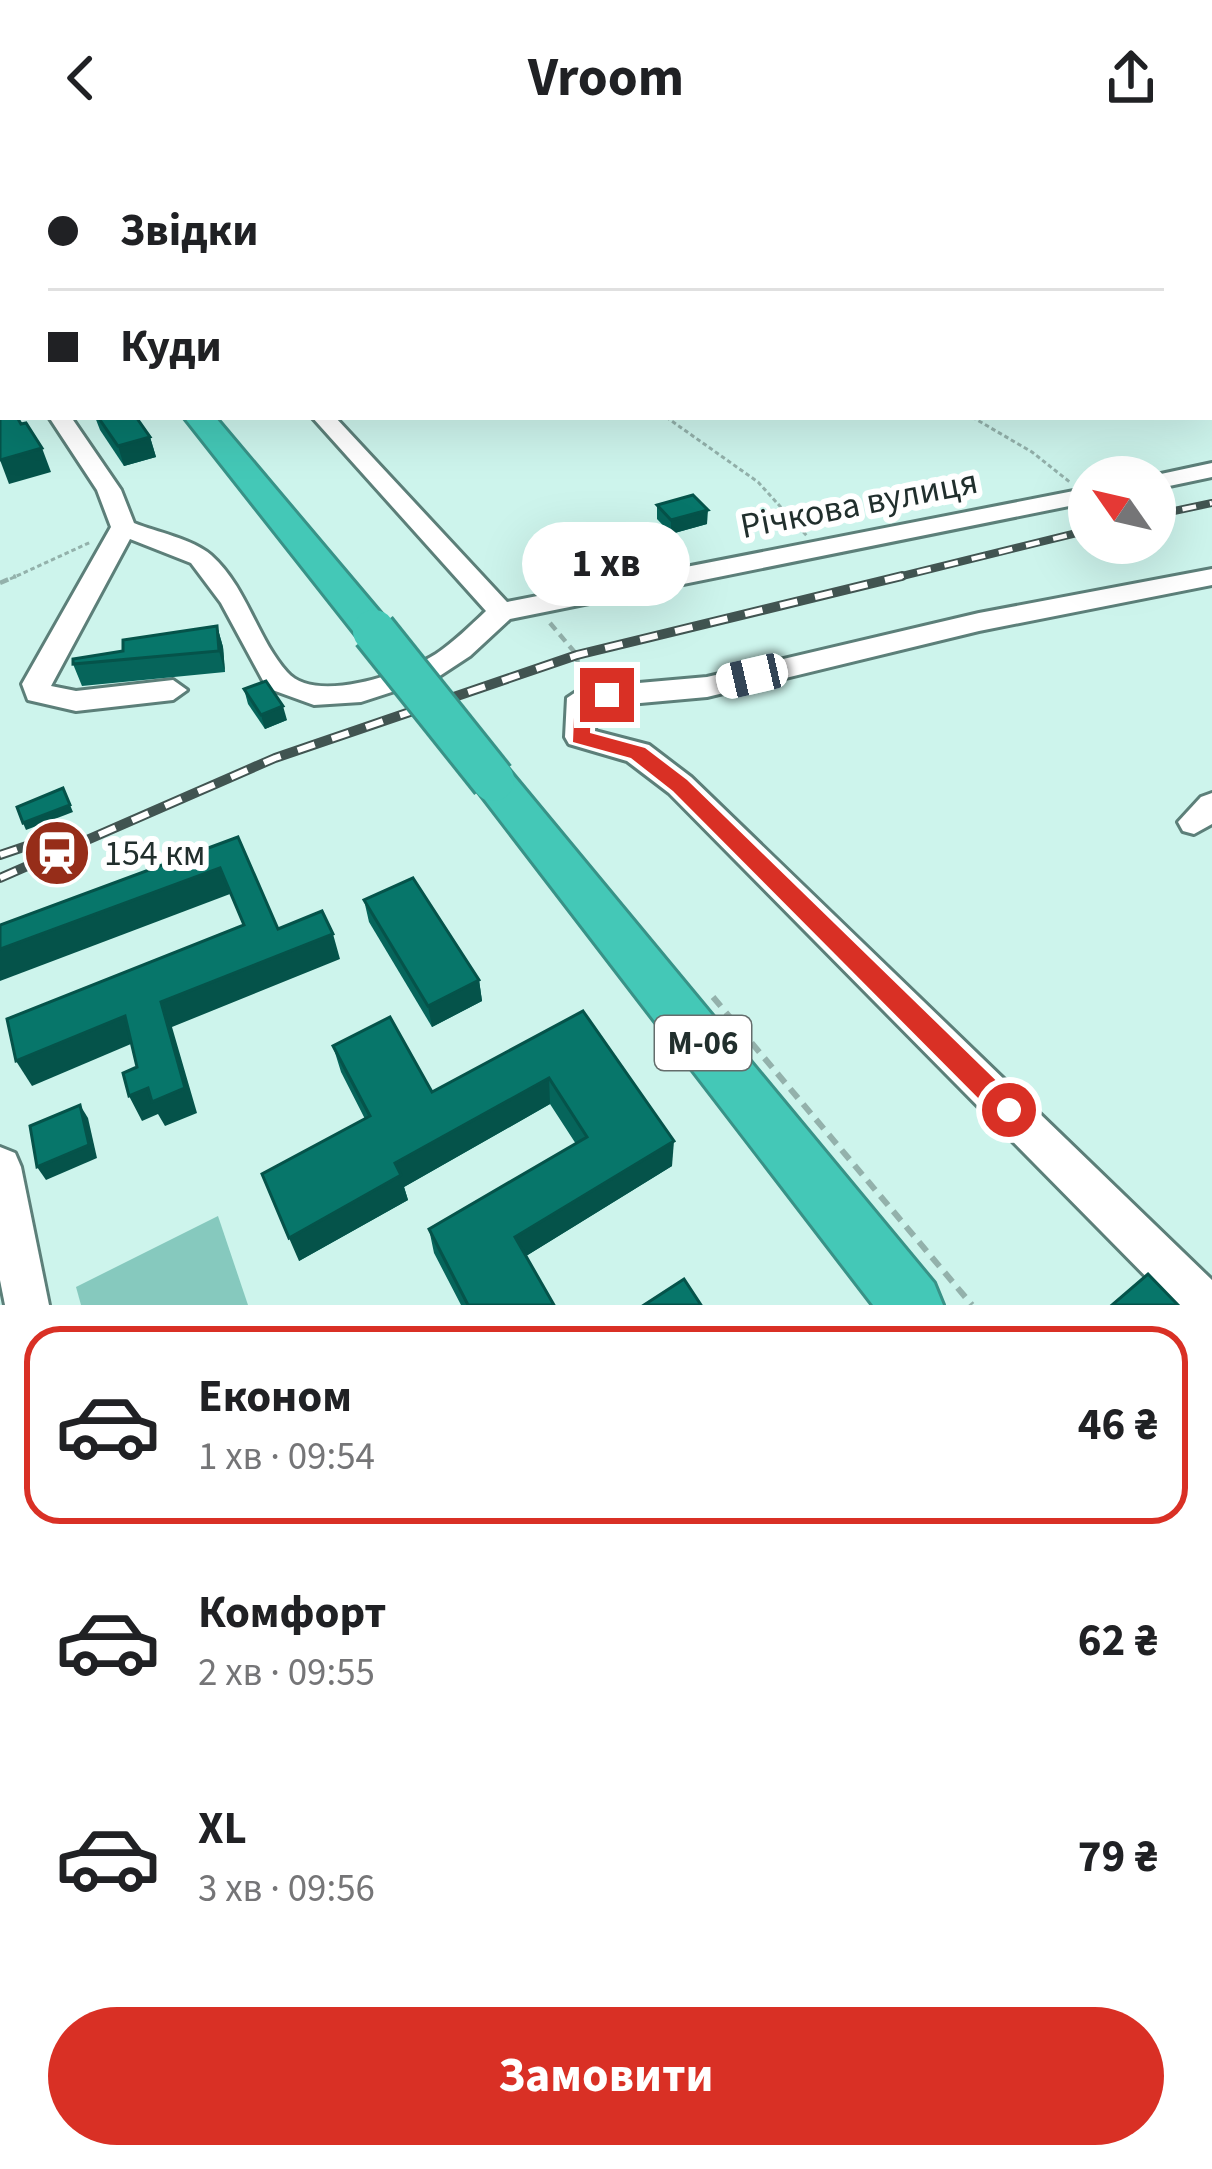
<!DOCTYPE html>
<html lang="uk">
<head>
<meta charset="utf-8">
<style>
  body { margin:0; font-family:"Source Sans 3",sans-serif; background:#f2f2f2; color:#202124; height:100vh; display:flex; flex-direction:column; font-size:45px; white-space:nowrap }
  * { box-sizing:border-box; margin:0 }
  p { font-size:39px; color:#757577 }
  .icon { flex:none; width:66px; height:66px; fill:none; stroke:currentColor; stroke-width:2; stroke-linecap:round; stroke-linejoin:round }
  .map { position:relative; height:1149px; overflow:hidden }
  .details { display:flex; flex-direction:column; background:#fff; flex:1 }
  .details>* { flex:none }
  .hud { position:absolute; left:0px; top:0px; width:1212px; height:264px; box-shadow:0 12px 48px #0002; display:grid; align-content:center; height:264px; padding:0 48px; background:#fff }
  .needle { width:78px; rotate:304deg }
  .tools { position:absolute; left:1068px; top:300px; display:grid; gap:24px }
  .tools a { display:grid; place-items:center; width:108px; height:108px; border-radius:50%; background:#fff; box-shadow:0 12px 48px #0002; font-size:60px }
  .end { position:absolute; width:54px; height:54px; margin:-27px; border:15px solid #d93025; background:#fff; box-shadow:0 0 0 6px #fff }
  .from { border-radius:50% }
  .bubble { position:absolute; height:84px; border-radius:42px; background:#fff; box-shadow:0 12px 48px #0002; font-size:39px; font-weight:700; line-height:84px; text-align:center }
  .car { position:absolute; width:36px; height:72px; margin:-36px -18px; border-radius:15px; box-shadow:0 0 9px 3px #0007; background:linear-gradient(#fff 24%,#345 0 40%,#fff 0 76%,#345 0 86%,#fff 0) }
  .hud b { display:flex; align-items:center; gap:42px; height:114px; font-size:45px }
  .hud b+b { border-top:3px solid #e0e0e0 }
  .hud i { width:30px; height:30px; background:#202124 }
  ul { padding:21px 0 0; list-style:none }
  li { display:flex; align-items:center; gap:36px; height:198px; margin:0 24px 18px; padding:0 24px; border:6px solid transparent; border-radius:36px }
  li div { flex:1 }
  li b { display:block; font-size:45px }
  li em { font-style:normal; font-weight:700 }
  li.current { border-color:#d93025 }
  li>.icon { width:108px; height:108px; stroke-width:1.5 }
  .primary-button { display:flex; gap:24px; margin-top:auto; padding:24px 48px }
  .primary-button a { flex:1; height:138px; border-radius:72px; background:#d93025; color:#fff; font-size:48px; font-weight:700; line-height:138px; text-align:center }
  header { display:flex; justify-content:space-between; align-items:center; height:156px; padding:0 48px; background:#fff; font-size:54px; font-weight:700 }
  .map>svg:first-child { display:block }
  .green { fill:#86c9be }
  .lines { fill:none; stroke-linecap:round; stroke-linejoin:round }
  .minor-casing { stroke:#5c7f79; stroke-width:6 }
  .highway-casing { stroke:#389287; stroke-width:6 }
  .path-far2 { stroke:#93b1ab; stroke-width:3; stroke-dasharray:4.5 3; stroke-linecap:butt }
  .path-far1 { stroke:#93b1ab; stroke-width:4.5; stroke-dasharray:9 6; stroke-linecap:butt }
  .path { stroke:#93b1ab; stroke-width:6; stroke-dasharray:12 8; stroke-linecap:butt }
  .minor { fill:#fff; fill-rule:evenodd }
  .highway { fill:#44c8b7; fill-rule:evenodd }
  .rail-far1-casing { stroke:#415451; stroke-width:8 }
  .rail-casing { stroke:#415451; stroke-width:10 }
  .rail-far1 { stroke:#fff; stroke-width:4.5; stroke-dasharray:14; stroke-linecap:butt }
  .rail { stroke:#fff; stroke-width:6; stroke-dasharray:18; stroke-linecap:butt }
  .highway-bridge-casing { stroke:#389287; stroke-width:48; stroke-linecap:butt }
  .highway-bridge { stroke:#44c8b7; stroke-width:42 }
  .wall { fill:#06655b }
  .shaded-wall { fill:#05534a }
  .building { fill:#07766a; stroke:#05534a; stroke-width:3 }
  .route { fill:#d93025 }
  .labels { text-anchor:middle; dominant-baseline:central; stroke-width:12; stroke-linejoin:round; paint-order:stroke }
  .shield { fill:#fff; stroke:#646d6c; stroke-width:3 }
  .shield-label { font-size:33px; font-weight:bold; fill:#212f2d }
  .street-label { font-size:36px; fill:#212f2d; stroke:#fff }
  .poi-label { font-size:36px; fill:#212f2d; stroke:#fff; text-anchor:start }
</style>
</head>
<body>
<header><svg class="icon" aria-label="back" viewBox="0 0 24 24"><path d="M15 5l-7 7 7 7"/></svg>Vroom<svg class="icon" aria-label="share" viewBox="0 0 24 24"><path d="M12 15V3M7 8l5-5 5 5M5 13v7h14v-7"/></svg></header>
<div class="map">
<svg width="1212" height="1149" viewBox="0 0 1212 1149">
  <rect width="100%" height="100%" fill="#cdf4ec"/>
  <polygon class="green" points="218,1060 248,1149 81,1149 76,1131"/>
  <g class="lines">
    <defs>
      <g id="minor">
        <polygon points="166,0 182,0 185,3 169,3"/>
        <polygon points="288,0 305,0 308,3 291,3"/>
        <polygon points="520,0 539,0 542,3 523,3"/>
        <polygon points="1209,28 1212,29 1212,39 1209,38"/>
        <rect x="0" y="126" width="3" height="12"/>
        <polygon points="0,148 3,149 3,167 0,166"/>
        <path d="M49,261H71L121,334L134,367C156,376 193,383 211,399C247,431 256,481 287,516C315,549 406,517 436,498C454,486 470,470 486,455L312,261H335L507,446L1089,332V346L510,463L470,500L438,521L361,546L314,549L267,532L221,447L191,407L130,383L51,530L76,535L173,524L187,534L173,544L76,555L28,544L22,528L111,371L97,334Z"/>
        <polygon points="1212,307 1212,321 1155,333 1155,321 1147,321"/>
        <polygon points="1212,413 1212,429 979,475 707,541 596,551 595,575 649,589 691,621 1212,1124 1212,1149 1174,1149 669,637 627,605 569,588 565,581 567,542 582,532 707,521 979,457"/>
        <polygon points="1212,637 1212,668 1194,678 1183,675 1178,666 1201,641"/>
        <polygon points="0,991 15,997 21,1011 49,1149 5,1149 0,1124"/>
      </g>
      <g id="highway">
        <polygon points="0,14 3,15 3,31 0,30"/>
        <polygon points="184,261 215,261 388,466 393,475 388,484 360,484"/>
        <polygon points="493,608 508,613 934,1127 943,1149 873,1149 478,635 471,624 478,613"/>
      </g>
    </defs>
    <use href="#minor" class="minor-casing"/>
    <use href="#highway" class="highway-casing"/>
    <g class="path-far2">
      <polyline points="666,261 758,326 807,380"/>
      <polyline points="972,261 1032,296 1071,327"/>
      <polyline points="10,423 91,386"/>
    </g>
    <g class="path-far1">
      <polyline points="0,427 16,420"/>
      <polyline points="550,467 577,499 579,524"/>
    </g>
    <polyline class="path" points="713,841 972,1149"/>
    <use href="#minor" class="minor"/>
    <use href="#highway" class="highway"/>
    <defs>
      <g id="rail-far1">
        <polyline points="1155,359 1212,347"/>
        <polyline points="890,423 1089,374"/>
      </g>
      <g id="rail">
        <polyline points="0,699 62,678"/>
        <polyline points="0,722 275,602 577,499 902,420"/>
      </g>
    </defs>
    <use href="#rail-far1" class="rail-far1-casing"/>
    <use href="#rail" class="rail-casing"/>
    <use href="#rail-far1" class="rail-far1"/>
    <use href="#rail" class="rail"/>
    <defs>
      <polyline id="highway-bridge" points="374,475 493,624"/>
    </defs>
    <use href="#highway-bridge" class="highway-bridge-casing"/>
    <use href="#highway-bridge" class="highway-bridge"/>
  </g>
  <g class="wall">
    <polygon points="95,261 136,261 150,281 156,301 124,310 100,274"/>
    <polygon points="657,349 707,368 671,378 657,363"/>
    <polygon points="217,470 223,491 225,516 82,530 73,508"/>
    <polygon points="244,533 287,564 265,573 248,548"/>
    <polygon points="364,744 479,824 482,845 432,871 369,766"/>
    <polygon points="583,855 672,1010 526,1100 554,1149 461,1149 434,1097 429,1073 576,988 550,948 404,1031 408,1044 299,1105 365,963 341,916 333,890 432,936"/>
  </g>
  <g class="shaded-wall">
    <polygon points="218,0 255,0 244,3 218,3"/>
    <polygon points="150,281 156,301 124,310 118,290"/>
    <polygon points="42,292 51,316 9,328 0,304"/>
    <polygon points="708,354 707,368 671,378 671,364"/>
    <polygon points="217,470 223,491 225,516 219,495"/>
    <polygon points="283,550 287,564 265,573 261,559"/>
    <polygon points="70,649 73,656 26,674 23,667"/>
    <polygon points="220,712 230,738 0,825 0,793"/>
    <polygon points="333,778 340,803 172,871 197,957 165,970 158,958 142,965 129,940 148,932 161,846"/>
    <polygon points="479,824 482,845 432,871 428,850"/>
    <polygon points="125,860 138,885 32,930 16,905"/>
    <polygon points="549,922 550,948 404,1031 408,1044 299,1105 289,1082 395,1007"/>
    <polygon points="80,949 88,962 97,1002 46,1024 37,1011"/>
    <polygon points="674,985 672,1010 518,1105 515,1081"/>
  </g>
  <g class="building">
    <polygon points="330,0 367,0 371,3 334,3"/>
    <polygon points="667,0 697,0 701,3 644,3"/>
    <polygon points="0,233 3,238 3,261 17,261 21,268 26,267 42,292 0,304"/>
    <polygon points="98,261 136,261 150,281 118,290"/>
    <polygon points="693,339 708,354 671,364 657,349"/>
    <polygon points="217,470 219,495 73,508 73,503 123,495 123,484"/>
    <polygon points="266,525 283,550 261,559 244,533"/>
    <polygon points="63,632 70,649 23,667 17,651"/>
    <polygon points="238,681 278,773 322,755 333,778 161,846 185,932 152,946 148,932 129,940 123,917 137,911 125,860 16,905 7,863 244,769 220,712 0,793 0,769"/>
    <polygon points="413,722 479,824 428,850 364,744"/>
    <polygon points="583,855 674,985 515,1081 554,1149 468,1149 429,1073 587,981 549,922 395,1007 401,1019 289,1082 262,1018 370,960 333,890 390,861 432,936"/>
    <polygon points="80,949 89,989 37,1011 30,970"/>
    <polygon points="1148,1118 1178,1149 1112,1149"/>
    <polygon points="684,1123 701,1149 644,1149"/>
  </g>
  <polygon class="route" points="607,532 616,539 591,547 590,577 645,592 687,624 1018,946 1022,954 1018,963 999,963 673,635 631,602 573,586 575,537"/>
  <defs>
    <symbol id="station-disc" viewBox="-11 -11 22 22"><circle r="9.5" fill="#962d19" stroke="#fff"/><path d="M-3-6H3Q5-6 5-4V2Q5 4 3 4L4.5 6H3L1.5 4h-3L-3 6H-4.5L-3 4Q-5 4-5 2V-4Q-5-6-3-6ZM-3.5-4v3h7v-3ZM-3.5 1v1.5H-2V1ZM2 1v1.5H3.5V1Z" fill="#fff"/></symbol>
  </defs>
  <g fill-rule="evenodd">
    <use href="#station-disc" x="19" y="659" width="76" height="76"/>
  </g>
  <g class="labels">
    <rect class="shield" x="655" y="860" width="96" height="54" rx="9"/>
    <g class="shield-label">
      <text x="703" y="887">М-06</text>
    </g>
    <g class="street-label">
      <text transform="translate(859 348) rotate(-11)">Річкова вулиця</text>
    </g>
    <g class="poi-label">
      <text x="104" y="697">154 км</text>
    </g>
  </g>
</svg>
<div class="tools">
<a><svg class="needle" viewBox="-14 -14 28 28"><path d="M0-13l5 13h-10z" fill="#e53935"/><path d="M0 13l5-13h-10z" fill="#757577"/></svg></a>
</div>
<i class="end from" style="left:1009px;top:954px"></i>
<i class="end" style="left:607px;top:539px"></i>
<div class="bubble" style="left:522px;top:366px;width:168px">1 хв</div>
<i class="car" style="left:752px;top:520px;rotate:257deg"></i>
<div class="hud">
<b><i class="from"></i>Звідки</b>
<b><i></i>Куди</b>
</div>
</div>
<section class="details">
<ul>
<li class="current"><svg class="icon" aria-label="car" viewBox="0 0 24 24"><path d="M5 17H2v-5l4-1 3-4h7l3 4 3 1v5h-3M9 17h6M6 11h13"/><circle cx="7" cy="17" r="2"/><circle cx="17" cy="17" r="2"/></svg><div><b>Економ</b><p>1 хв · 09:54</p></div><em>46 ₴</em></li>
<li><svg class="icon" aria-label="car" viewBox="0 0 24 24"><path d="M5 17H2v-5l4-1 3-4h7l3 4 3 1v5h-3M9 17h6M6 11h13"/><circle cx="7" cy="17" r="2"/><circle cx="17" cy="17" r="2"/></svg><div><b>Комфорт</b><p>2 хв · 09:55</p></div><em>62 ₴</em></li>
<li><svg class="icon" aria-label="car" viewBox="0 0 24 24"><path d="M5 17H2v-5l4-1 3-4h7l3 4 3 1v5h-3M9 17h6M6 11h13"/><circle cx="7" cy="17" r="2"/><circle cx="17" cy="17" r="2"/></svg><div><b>XL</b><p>3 хв · 09:56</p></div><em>79 ₴</em></li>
</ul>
<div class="primary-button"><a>Замовити</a></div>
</section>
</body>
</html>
